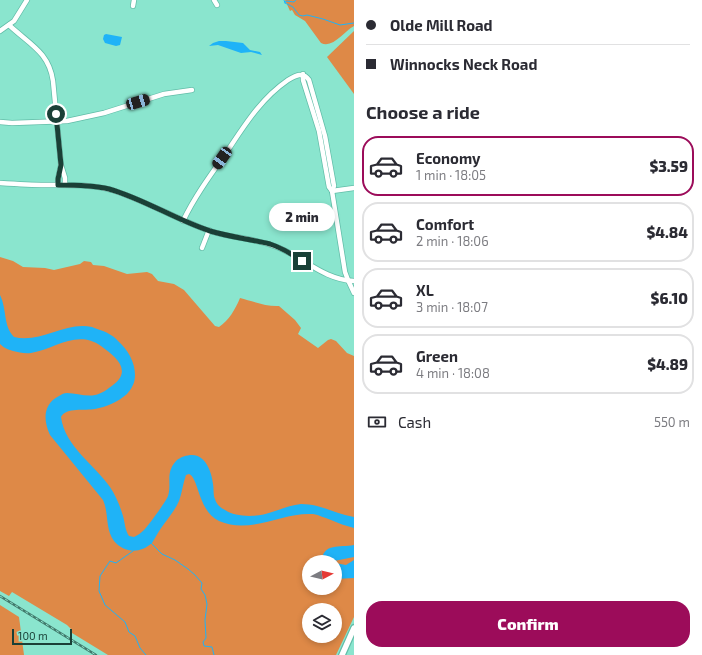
<!DOCTYPE html>
<html lang="en">
<head>
<meta charset="utf-8">
<style>
  body { margin:0; font-family:"Exo 2",sans-serif; background:#f2f2f3; color:#2b2b33; height:100vh; display:flex; flex-direction:column; font-size:15px; white-space:nowrap }
  * { box-sizing:border-box; margin:0 }
  p { font-size:13px; color:#7c7c81 }
  .icon { flex:none; width:22px; height:22px; fill:none; stroke:currentColor; stroke-width:2; stroke-linecap:round; stroke-linejoin:round }
  .map { position:relative; flex:1; overflow:hidden }
  .drawer { display:flex; flex-direction:column; background:#fff; width:348px }
  .drawer>* { flex:none }
  .top-card { display:grid; align-content:center; height:88px; padding:0 12px; background:#fff }
  .needle { width:26px; rotate:83deg }
  .fabs { position:absolute; left:302px; top:555px; display:grid; gap:8px }
  .fabs a { display:grid; place-items:center; width:40px; height:40px; border-radius:50%; background:#fff; box-shadow:0 2px 6px #0003; font-size:20px }
  .scale { position:absolute; left:12px; bottom:10px; width:60px; box-sizing:border-box; padding-left:4px; border:2px solid #1a4037; border-top:0; font-size:11px; line-height:14px; white-space:nowrap; color:#1a4037; -webkit-text-stroke:3px #8ae5ce; paint-order:stroke }
  .end { position:absolute; width:18px; height:18px; margin:-9px; border:5px solid #1a4037; background:#fff; box-shadow:0 0 0 2px #fff }
  .from { border-radius:50% }
  .bubble { position:absolute; height:28px; border-radius:14px; background:#fff; box-shadow:0 2px 6px #0003; font-size:13px; font-weight:800; line-height:28px; text-align:center }
  .car { position:absolute; width:12px; height:24px; margin:-12px -6px; border-radius:5px; box-shadow:0 0 3px 1px #0007; background:linear-gradient(#222 24%,#8ab4d8 0 40%,#222 0 76%,#8ab4d8 0 86%,#222 0) }
  .top-card b { display:flex; align-items:center; gap:14px; height:38px; font-size:15px }
  .top-card b+b { border-top:1px solid #e1e1e2 }
  .top-card i { width:10px; height:10px; background:#2b2b33 }
  ul { padding:0; list-style:none }
  li { display:flex; align-items:center; gap:12px; height:60px; margin:0 8px 6px; padding:0 4px; border:2px solid #e1e1e2; border-radius:16px }
  li div { flex:1 }
  li b { display:block; font-size:15px }
  li em { font-style:normal; font-weight:800 }
  li.active { border-color:#9c0c5a }
  li>.icon { width:36px; height:36px; stroke-width:1.5 }
  h2 { padding:0 12px; font-size:18px; line-height:48px }
  .pay { display:flex; align-items:center; gap:10px; height:44px; padding:0 12px; font-size:15px }
  .pay p { margin-inline-start:auto }
  .primary-button { display:flex; gap:8px; margin-top:auto; padding:8px 12px }
  .primary-button a { flex:1; height:46px; border-radius:16px; background:#9c0c5a; color:#fff; font-size:16px; font-weight:800; line-height:46px; text-align:center }
  main { display:flex; flex:1; min-height:0 }
  .map>svg:first-child { display:block }
  .green { fill:#de8947; fill-rule:evenodd }
  .water { fill:#1fb3f7 }
  .lines { fill:none; stroke-linecap:round; stroke-linejoin:round }
  .stream { stroke:#1fb3f7; stroke-width:1 }
  .minor-casing { stroke:#62bda8; stroke-width:6 }
  .major-casing { stroke:#62bda8; stroke-width:8 }
  .minor { stroke:#fff; stroke-width:4.5 }
  .major { stroke:#fff; stroke-width:5.5 }
  .rail-casing { stroke:#41796b; stroke-width:2.5 }
  .rail { stroke:#8ae5ce; stroke-width:1; stroke-dasharray:3; stroke-linecap:butt }
  .route { stroke:#1a4037; stroke-width:5 }
</style>
</head>
<body>
<main>
<div class="map">
<svg width="354" height="655" viewBox="0 0 354 655">
  <rect width="100%" height="100%" fill="#8ae5ce"/>
  <g class="green">
    <path d="M285,0H354V26C344,31 333,49 321,43L305,21L295,15L292,10L290,11Z"/>
    <polygon points="354,31 354,94 327,57"/>
    <path d="M0,257L13,261L23,267L45,268L54,270L80,264L84,261L91,262L93,265L104,266L127,274L147,272L152,274L158,281L174,284L184,290L215,326L219,327C229,320 235,310 240,298C252,301 267,307 279,306L295,320L301,328L298,334L318,348L328,340L331,339L336,341L347,353L354,356V617L336,655H108L72,633L71,629L67,625L12,592L9,596L0,591ZM309,562H335V588H309ZM309,610H335V636H309Z"/>
    <polygon points="0,605 19,617 24,655 0,655"/>
  </g>
  <g class="water">
    <polygon points="106,34 122,37 120,45 116,46 105,43 103,39 104,35"/>
    <polygon points="219,41 226,41 243,43 250,50 260,52 262,55 251,52 241,53 218,45 209,46 213,43"/>
    <path d="M0,295C7,309 3,326 14,337C40,344 65,321 92,327C95,328 99,330 103,331C108,333 115,337 118,341C128,350 135,362 135,375C135,383 132,388 127,394C118,402 106,407 95,409C85,411 66,407 61,417C65,447 95,465 110,487C116,496 120,506 123,516C125,523 125,530 129,536L134,537C138,535 141,533 144,530C148,526 167,500 168,496C172,483 165,473 176,461C180,457 187,455 192,455C206,455 212,473 213,484C214,489 213,495 215,499C216,504 221,508 225,510C237,518 259,517 272,512C282,509 291,505 301,504C321,504 335,514 354,517V528C346,526 338,523 331,520C325,518 319,515 313,514C281,512 251,535 219,521C198,511 199,478 189,474L186,475C183,483 182,493 179,501C175,510 169,517 164,524C159,530 156,537 152,543C140,554 124,553 114,541C105,529 109,513 103,500L50,435C43,420 43,404 59,396C62,394 64,393 67,393C76,393 86,397 95,395C101,394 108,389 113,385C133,370 115,356 101,346C77,329 55,349 31,353C24,354 19,352 13,351C7,349 4,348 0,344Z"/>
    <path d="M354,545V557L334,561V562H321C324,542 339,548 354,545Z"/>
    <polygon points="354,560 354,578 335,579 335,563 346,565"/>
  </g>
  <g class="lines">
    <g class="stream">
      <polyline points="284,0 285,3 293,7 299,15 303,16 307,15 323,19 340,25 354,23"/>
      <polyline points="285,3 286,1 294,2 296,0"/>
      <polyline points="151,543 162,554 175,560 188,569 195,575 202,583 201,589 205,595 207,604 205,620 206,638 203,642 204,646 212,647 214,655"/>
      <polyline points="133,551 116,563 110,561 100,576 99,591 105,605 125,622 129,632 135,636 140,648 146,655"/>
    </g>
    <defs>
      <g id="minor">
        <polyline points="214,0 217,5"/>
        <polyline points="133,6 134,0"/>
        <path d="M9,25C29,44 49,52 53,81L61,165L65,178V185"/>
        <polyline points="0,31 14,21 27,0"/>
        <polyline points="303,74 303,80 319,131 329,187 332,191 345,272 348,280 354,293"/>
        <polyline points="0,122 12,123 67,121 104,113 164,94 192,90"/>
        <path d="M0,183C15,184 30,185 45,185C67,185 90,184 112,190C144,200 174,218 207,230C229,238 255,238 277,247C303,257 324,280 354,281"/>
        <polyline points="58,185 58,179 61,165"/>
        <polyline points="332,191 354,188"/>
        <path d="M183,221C194,198 209,177 224,156C243,128 259,100 288,80C295,76 303,71 309,80L325,136L334,186L332,191"/>
        <polyline points="202,248 209,230"/>
      </g>
      <polyline id="major" points="342,655 354,628"/>
    </defs>
    <use href="#minor" class="minor-casing"/>
    <use href="#major" class="major-casing"/>
    <use href="#minor" class="minor"/>
    <use href="#major" class="major"/>
    <defs>
      <polyline id="rail" points="0,596 96,655"/>
    </defs>
    <use href="#rail" class="rail-casing"/>
    <use href="#rail" class="rail"/>
  </g>
  <g class="lines">
    <path class="route" d="M56,114L61,165L58,179V185C75,185 92,185 109,189C144,199 176,220 210,231C230,237 250,239 270,244C282,248 292,254 302,261"/>
  </g>
</svg>
<div class="fabs">
<a><svg class="needle" viewBox="-14 -14 28 28"><path d="M0-13l5 13h-10z" fill="#e53935"/><path d="M0 13l5-13h-10z" fill="#7c7c81"/></svg></a>
<a><svg class="icon" aria-label="layers" viewBox="0 0 24 24"><path d="M12 4l9 5-9 5-9-5zM3 14l9 5 9-5"/></svg></a>
</div>
<div class="scale">100 m</div>
<i class="end from" style="left:56px;top:114px"></i>
<i class="end" style="left:302px;top:261px"></i>
<div class="bubble" style="left:269px;top:203px;width:66px">2 min</div>
<i class="car" style="left:138px;top:102px;rotate:74deg"></i>
<i class="car" style="left:222px;top:158px;rotate:215deg"></i>
</div>
<section class="drawer">
<div class="top-card">
<b><i class="from"></i>Olde Mill Road</b>
<b><i></i>Winnocks Neck Road</b>
</div>
<h2>Choose a ride</h2>
<ul>
<li class="active"><svg class="icon" aria-label="car" viewBox="0 0 24 24"><path d="M5 17H2v-5l4-1 3-4h7l3 4 3 1v5h-3M9 17h6M6 11h13"/><circle cx="7" cy="17" r="2"/><circle cx="17" cy="17" r="2"/></svg><div><b>Economy</b><p>1 min · 18:05</p></div><em>$3.59</em></li>
<li><svg class="icon" aria-label="car" viewBox="0 0 24 24"><path d="M5 17H2v-5l4-1 3-4h7l3 4 3 1v5h-3M9 17h6M6 11h13"/><circle cx="7" cy="17" r="2"/><circle cx="17" cy="17" r="2"/></svg><div><b>Comfort</b><p>2 min · 18:06</p></div><em>$4.84</em></li>
<li><svg class="icon" aria-label="car" viewBox="0 0 24 24"><path d="M5 17H2v-5l4-1 3-4h7l3 4 3 1v5h-3M9 17h6M6 11h13"/><circle cx="7" cy="17" r="2"/><circle cx="17" cy="17" r="2"/></svg><div><b>XL</b><p>3 min · 18:07</p></div><em>$6.10</em></li>
<li><svg class="icon" aria-label="car" viewBox="0 0 24 24"><path d="M5 17H2v-5l4-1 3-4h7l3 4 3 1v5h-3M9 17h6M6 11h13"/><circle cx="7" cy="17" r="2"/><circle cx="17" cy="17" r="2"/></svg><div><b>Green</b><p>4 min · 18:08</p></div><em>$4.89</em></li>
</ul>
<div class="pay"><svg class="icon" aria-label="cash" viewBox="0 0 24 24"><path d="M3 7h18v10H3z"/><circle cx="12" cy="12" r="2"/></svg>Cash<p>550 m</p></div>
<div class="primary-button"><a>Confirm</a></div>
</section>
</main>
</body>
</html>
